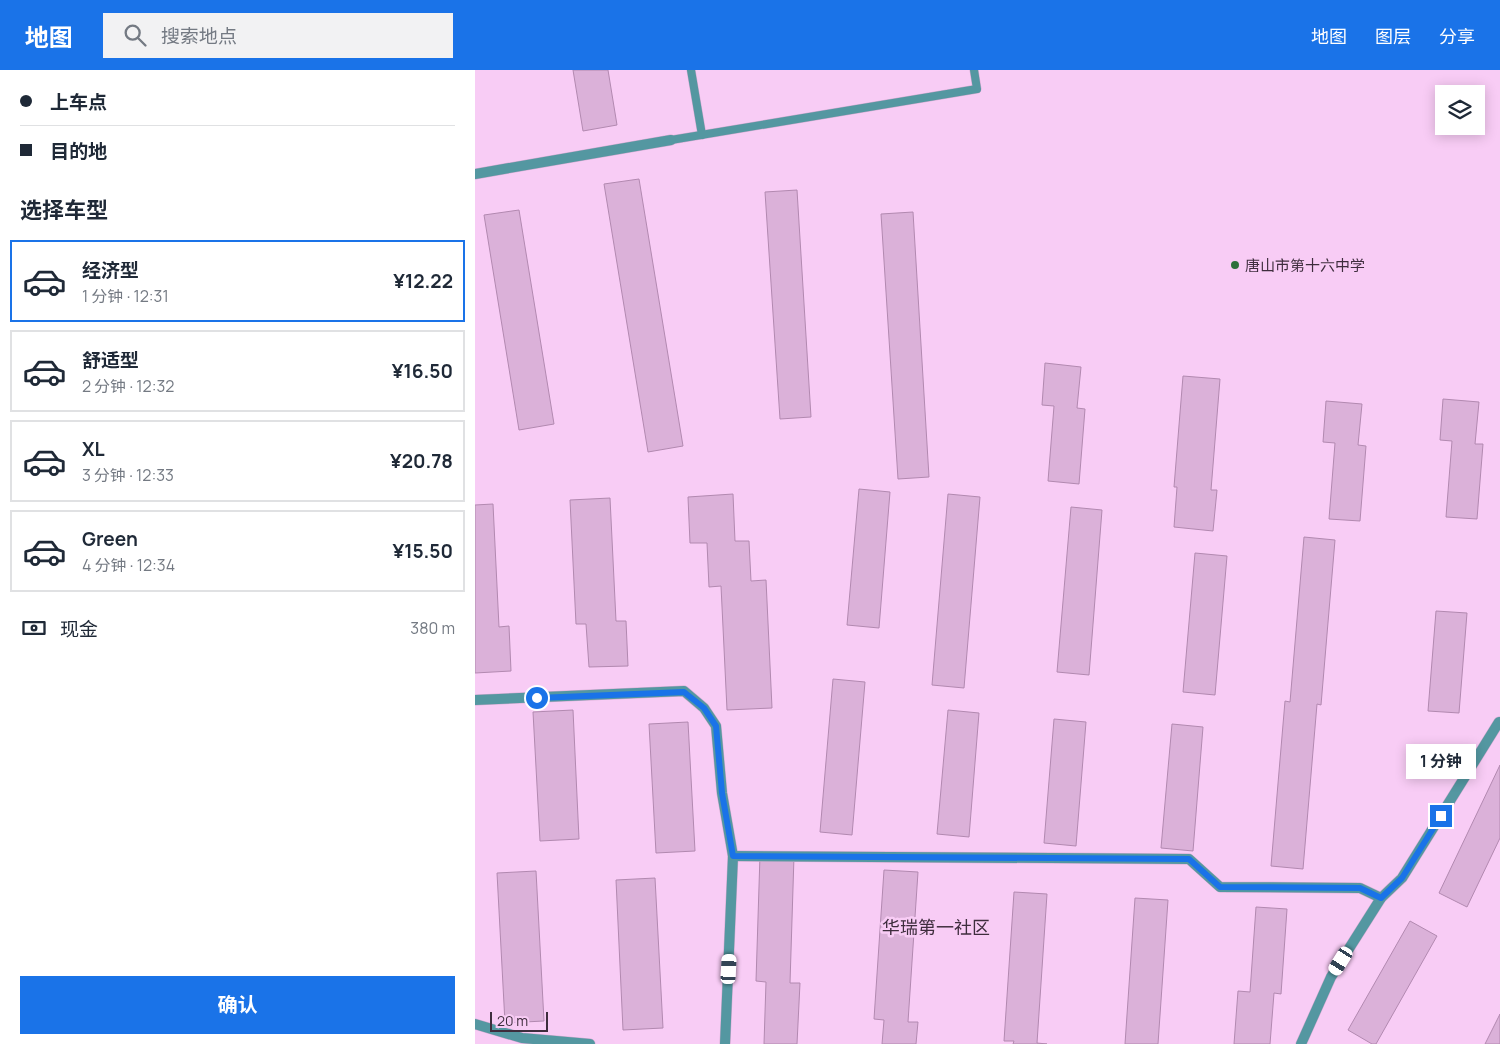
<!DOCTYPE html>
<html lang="zh">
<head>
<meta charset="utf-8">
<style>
  body { margin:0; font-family:Manrope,"Noto Sans SC",sans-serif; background:#f2f2f3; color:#1f2937; height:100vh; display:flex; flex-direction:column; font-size:19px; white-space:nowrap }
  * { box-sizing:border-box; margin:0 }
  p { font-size:16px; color:#747a83 }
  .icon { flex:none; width:28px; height:28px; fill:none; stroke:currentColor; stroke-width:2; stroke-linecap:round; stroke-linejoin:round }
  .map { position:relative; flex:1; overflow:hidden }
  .panel { display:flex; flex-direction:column; background:#fff; width:475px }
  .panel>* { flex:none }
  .guide { display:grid; align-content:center; height:110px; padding:0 20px; background:#fff }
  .buttons { position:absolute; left:960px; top:15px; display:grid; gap:10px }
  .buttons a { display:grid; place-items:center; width:50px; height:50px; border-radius:0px; background:#fff; box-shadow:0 2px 12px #0003; font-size:25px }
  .scale { position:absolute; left:15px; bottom:12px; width:58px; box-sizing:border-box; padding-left:5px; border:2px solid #3e2d3d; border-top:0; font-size:14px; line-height:18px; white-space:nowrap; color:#3e2d3d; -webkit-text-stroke:4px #f8ccf5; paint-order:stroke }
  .end { position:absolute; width:22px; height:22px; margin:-11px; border:6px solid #1a73e8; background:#fff; box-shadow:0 0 0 2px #fff }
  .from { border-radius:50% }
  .bubble { position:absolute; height:35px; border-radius:0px; background:#fff; box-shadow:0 2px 12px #0003; font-size:16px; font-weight:700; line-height:35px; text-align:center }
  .car { position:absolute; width:15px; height:30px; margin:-15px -8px; border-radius:6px; box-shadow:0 0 4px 1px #0007; background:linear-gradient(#fff 24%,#345 0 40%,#fff 0 76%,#345 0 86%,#fff 0) }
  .guide b { display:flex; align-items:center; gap:18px; height:48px; font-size:19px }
  .guide b+b { border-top:1px solid #e0e1e3 }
  .guide i { width:12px; height:12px; background:#1f2937 }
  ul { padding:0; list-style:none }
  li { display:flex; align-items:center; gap:15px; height:82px; margin:0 10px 8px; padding:0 10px; border:2px solid #e0e1e3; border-radius:0px }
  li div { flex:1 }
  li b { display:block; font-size:19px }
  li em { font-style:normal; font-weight:700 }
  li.on { border-color:#1a73e8 }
  li>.icon { width:45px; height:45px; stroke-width:1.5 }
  h2 { padding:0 20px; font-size:22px; line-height:60px }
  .pay { display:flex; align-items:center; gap:12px; height:55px; padding:0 20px; font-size:19px }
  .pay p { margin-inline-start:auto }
  .button { display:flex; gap:10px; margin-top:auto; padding:10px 20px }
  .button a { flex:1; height:58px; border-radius:0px; background:#1a73e8; color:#fff; font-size:20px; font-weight:700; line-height:58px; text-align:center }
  header { display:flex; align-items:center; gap:30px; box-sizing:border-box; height:70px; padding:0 25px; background:#1a73e8; color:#fff }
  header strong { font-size:24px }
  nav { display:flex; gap:28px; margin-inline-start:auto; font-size:18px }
  .search { width:350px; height:45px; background:#f2f2f3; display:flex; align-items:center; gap:12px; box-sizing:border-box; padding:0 18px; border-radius:0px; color:#747a83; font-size:19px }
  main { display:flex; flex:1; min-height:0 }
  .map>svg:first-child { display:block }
  .building { fill:#dbb1d9; stroke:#b289b0 }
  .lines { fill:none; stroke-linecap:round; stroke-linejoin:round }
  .lane-casing { stroke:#d3acd0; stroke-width:9 }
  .street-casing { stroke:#d3acd0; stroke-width:11 }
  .lane { stroke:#5497a1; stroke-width:8 }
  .street { stroke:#5497a1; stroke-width:10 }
  .route { stroke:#1a73e8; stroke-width:6 }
  .poi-dot { fill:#2d703b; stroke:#f8ccf5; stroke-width:2 }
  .labels { text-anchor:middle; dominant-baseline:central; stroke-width:5; stroke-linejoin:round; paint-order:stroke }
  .poi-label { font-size:15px; fill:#3e2d3d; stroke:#f8ccf5; text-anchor:start }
  .quarter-label { font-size:18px; fill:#3e2d3d; stroke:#f8ccf5 }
</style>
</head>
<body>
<header>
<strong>地图</strong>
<div class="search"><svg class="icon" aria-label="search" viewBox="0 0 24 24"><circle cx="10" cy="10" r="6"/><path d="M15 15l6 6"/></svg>搜索地点</div>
<nav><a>地图</a><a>图层</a><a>分享</a></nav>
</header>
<main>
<section class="panel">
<div class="guide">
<b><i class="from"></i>上车点</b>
<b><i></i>目的地</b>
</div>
<h2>选择车型</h2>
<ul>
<li class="on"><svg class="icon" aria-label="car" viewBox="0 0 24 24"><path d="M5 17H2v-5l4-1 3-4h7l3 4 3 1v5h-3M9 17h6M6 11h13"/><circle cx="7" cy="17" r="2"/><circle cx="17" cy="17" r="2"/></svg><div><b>经济型</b><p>1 分钟 · 12:31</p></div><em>¥12.22</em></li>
<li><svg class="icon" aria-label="car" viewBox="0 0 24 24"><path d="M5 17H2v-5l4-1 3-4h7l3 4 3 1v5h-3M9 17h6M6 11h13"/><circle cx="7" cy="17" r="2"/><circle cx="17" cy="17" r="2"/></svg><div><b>舒适型</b><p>2 分钟 · 12:32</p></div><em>¥16.50</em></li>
<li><svg class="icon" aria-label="car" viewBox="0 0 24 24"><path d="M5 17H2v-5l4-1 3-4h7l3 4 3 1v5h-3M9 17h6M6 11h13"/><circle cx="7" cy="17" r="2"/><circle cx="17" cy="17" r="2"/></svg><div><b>XL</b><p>3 分钟 · 12:33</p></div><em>¥20.78</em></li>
<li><svg class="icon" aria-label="car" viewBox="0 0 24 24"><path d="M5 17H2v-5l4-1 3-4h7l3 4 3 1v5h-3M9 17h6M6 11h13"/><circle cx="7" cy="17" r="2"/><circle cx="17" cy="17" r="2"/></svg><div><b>Green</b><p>4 分钟 · 12:34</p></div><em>¥15.50</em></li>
</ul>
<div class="pay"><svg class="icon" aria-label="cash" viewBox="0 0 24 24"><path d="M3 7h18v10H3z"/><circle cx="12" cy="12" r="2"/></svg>现金<p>380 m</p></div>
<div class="button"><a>确认</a></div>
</section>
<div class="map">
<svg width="1025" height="974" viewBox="0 0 1025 974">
  <rect width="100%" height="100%" fill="#f8ccf5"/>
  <g class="building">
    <polygon points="98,0 133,0 142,55 108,61"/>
    <polygon points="164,109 208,376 173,382 129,114"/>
    <polygon points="322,120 336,347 305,349 290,122"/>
    <polygon points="44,140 79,354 44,360 9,145"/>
    <polygon points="438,142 454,407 423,409 406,144"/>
    <polygon points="570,293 606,297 602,338 610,339 604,414 573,411 579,336 567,335"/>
    <polygon points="708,306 745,309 736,420 742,420 738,461 699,457 702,417 699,417"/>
    <polygon points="968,329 1004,332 1000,374 1008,374 1002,449 971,447 977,371 965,370"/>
    <polygon points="851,331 887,334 883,375 891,376 885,451 854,449 860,373 848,372"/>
    <polygon points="384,419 415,422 404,558 372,555"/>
    <polygon points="258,424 260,471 274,471 276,511 291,510 297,638 252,640 246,516 234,517 232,473 215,473 213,427"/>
    <polygon points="473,424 505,427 489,618 457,615"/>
    <polygon points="135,428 141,551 151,551 153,596 114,597 111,554 101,554 95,430"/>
    <polygon points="18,434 24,557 34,556 36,601 0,603 0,435"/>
    <polygon points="596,437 627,440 614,605 582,602"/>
    <polygon points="829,467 860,470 846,635 842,634 828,799 796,796 810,631 815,632"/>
    <polygon points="720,483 752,486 740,625 708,622"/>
    <polygon points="961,541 992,543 984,643 953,641"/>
    <polygon points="358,609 390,612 377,765 345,762"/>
    <polygon points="98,640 104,769 65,771 58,642"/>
    <polygon points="473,640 504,643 494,767 462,764"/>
    <polygon points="579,649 611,652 601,776 569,773"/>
    <polygon points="213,652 220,781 181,783 174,654"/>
    <polygon points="697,654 728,657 718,781 686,778"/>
    <polygon points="1025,695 1025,768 992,837 964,823"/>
    <polygon points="285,785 319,786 315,913 325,913 322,974 289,974 291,912 281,911"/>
    <polygon points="409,800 443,802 433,952 443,952 441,974 407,974 409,950 399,949"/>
    <polygon points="61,801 69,951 30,953 22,803"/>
    <polygon points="180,808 188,958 148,960 141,810"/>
    <polygon points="539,822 572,824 562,973 572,974 538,974 539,971 529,971"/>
    <polygon points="660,828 693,830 683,974 650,974"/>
    <polygon points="781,837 812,839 806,924 799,923 795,974 759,974 763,921 775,922"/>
    <polygon points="935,851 962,866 901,974 897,974 873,960"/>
    <polygon points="1025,944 1025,974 1010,974"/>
  </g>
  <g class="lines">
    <defs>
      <g id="lane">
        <polyline points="216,0 227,65"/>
        <polyline points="196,70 502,19 499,0"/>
      </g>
      <g id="street">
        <polyline points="0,104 196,70"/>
        <polyline points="0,630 209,621 229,638 241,656 247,723 258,786 250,974"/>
        <polyline points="258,786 714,789 745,817 885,818 906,828"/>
        <polyline points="0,954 47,968 115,974"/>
        <polyline points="826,974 856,907 906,828 927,808 1024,652"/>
      </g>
    </defs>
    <use href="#lane" class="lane-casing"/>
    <use href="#street" class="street-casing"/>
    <use href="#lane" class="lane"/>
    <use href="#street" class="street"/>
  </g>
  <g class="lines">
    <polyline class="route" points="62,628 209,622 229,638 241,656 247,723 258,786 714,789 745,817 885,818 906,828 927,808 966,746"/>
  </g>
  <circle class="poi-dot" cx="760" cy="195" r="5"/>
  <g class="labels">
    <g class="poi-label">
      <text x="770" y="195">唐山市第十六中学</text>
    </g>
    <g class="quarter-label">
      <text x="461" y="857">华瑞第一社区</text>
    </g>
  </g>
</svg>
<div class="buttons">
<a><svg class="icon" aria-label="layers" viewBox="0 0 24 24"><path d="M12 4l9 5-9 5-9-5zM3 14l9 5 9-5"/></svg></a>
</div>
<div class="scale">20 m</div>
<i class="end from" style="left:62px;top:628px"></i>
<i class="end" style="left:966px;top:746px"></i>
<div class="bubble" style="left:931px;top:674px;width:70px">1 分钟</div>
<i class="car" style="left:866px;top:891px;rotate:212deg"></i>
<i class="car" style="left:254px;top:899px;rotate:3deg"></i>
</div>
</main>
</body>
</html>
